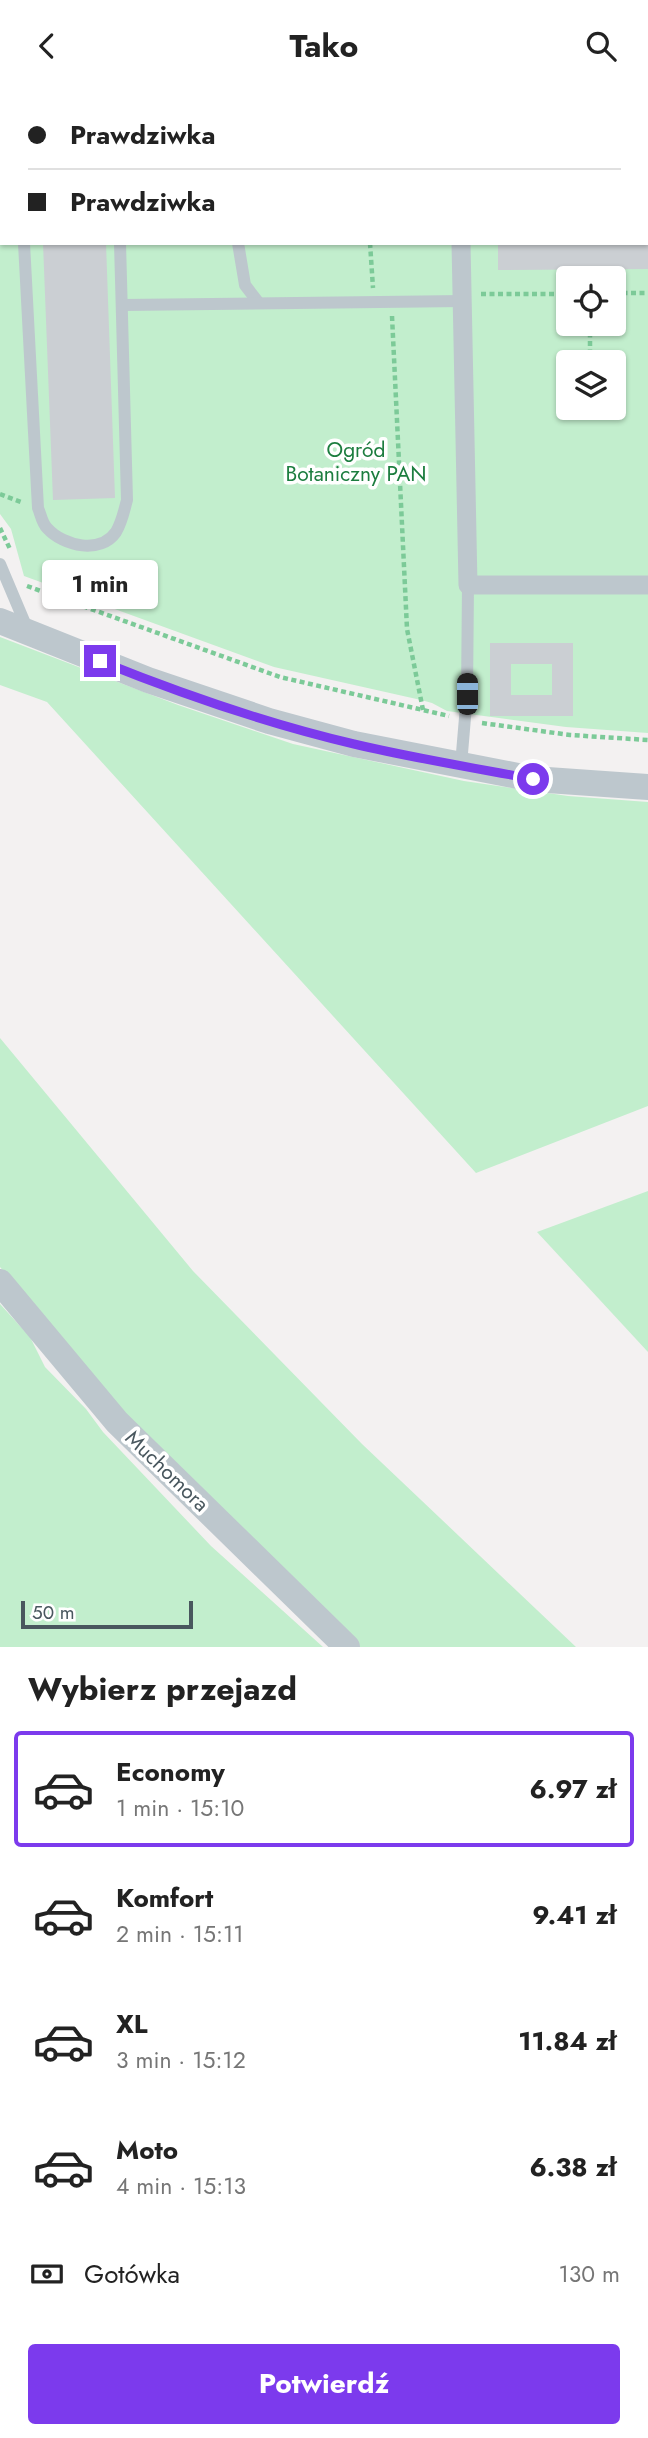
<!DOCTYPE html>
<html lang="pl">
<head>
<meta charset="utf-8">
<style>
  body { margin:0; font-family:Jost,sans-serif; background:#f2f2f2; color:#222; height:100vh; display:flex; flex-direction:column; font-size:26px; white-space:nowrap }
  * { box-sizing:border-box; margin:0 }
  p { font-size:23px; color:#767676 }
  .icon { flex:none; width:38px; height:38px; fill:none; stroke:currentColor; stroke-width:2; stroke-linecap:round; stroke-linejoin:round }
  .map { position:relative; height:1556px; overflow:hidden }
  .drawer { display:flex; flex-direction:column; background:#fff; flex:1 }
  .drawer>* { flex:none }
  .banner { position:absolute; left:0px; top:0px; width:649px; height:154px; box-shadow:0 2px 5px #0004; display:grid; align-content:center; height:154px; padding:0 28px; background:#fff }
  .tools { position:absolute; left:556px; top:175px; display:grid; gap:14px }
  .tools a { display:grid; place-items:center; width:70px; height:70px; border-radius:7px; background:#fff; box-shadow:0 2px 5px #0004; font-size:35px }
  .scale { position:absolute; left:21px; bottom:18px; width:172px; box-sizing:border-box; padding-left:7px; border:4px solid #49575e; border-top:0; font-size:19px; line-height:24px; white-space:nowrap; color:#49575e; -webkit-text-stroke:5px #fff; paint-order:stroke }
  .end { position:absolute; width:32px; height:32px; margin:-16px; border:9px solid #7c3aed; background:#fff; box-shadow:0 0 0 4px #fff }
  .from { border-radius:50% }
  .bubble { position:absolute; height:49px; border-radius:7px; background:#fff; box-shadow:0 2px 5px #0004; font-size:23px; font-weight:700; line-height:49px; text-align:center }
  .car { position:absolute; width:21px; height:42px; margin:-21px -10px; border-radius:9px; box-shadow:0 0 5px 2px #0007; background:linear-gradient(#222 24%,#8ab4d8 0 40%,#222 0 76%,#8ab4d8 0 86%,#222 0) }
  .banner b { display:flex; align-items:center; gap:24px; height:66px; font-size:26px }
  .banner b+b { border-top:2px solid #e0e0e0 }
  .banner i { width:18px; height:18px; background:#222 }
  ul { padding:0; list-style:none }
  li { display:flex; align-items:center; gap:21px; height:116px; margin:0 14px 10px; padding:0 14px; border:4px solid transparent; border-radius:7px }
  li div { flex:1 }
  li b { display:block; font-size:26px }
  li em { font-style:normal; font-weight:700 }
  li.selected { border-color:#7c3aed }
  li>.icon { width:63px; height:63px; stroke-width:1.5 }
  h2 { padding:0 28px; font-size:32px; line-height:84px }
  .pay { display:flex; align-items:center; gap:18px; height:77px; padding:0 28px; font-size:26px }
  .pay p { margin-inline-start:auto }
  .primary-button { display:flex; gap:14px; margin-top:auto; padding:14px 28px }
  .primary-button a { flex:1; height:80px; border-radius:7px; background:#7c3aed; color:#fff; font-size:28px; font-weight:700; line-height:80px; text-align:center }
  header { display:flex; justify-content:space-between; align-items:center; height:91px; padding:0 28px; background:#fff; font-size:32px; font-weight:700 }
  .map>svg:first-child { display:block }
  .green { fill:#c2eecd; fill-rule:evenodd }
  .building { fill:#cbcfd3; fill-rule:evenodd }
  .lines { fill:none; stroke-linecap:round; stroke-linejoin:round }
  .path { stroke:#7cca98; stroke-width:4.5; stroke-dasharray:5 3.5; stroke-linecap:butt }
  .service { stroke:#bdc7cd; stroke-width:12 }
  .pedestrian { stroke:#bdc7cd; stroke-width:19 }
  .minor { stroke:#bdc7cd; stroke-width:26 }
  .route { stroke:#7c3aed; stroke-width:9 }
  .labels { text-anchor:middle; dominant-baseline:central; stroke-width:7; stroke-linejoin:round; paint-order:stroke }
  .park-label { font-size:21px; fill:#1c7d3f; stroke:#fff }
  .street-label { font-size:21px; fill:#49575e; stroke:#fff }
</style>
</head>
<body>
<header><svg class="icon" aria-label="back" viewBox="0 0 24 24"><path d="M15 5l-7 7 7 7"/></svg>Tako<svg class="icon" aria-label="search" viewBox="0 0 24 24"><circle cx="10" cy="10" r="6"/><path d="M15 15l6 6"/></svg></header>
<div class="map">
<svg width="648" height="1556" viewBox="0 0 648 1556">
  <rect width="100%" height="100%" fill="#f3f1f1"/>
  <g class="green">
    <path d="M0,0H648V642L566,636L447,620L432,612L421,609L274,576L24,485L11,438L0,423ZM2,2H648V152H2ZM569,187H614V233H569ZM569,271H614V317H569Z"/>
    <polygon points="0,546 178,614 293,653 464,690 568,705 648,711 648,1015 476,1082 47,611 0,594"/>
    <polygon points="0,947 193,1180 362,1353 576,1556 360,1556 139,1343 0,1176"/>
    <polygon points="648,1100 648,1261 537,1141"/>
    <polygon points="0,1213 30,1246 45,1276 86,1318 103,1341 211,1455 323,1556 0,1556"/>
  </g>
  <g class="building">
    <polygon points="43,152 106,152 115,407 53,409"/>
    <polygon points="498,152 648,152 648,178 498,179"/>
    <path d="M490,552H573V625H490ZM511,573H552V604H511Z"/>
  </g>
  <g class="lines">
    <g class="path">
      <polyline points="121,0 121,2"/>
      <polyline points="370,152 373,197"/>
      <polyline points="614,202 648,202"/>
      <polyline points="481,203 569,203"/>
      <polyline points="392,225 407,538 423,619"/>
      <polyline points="590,233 590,271"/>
      <polyline points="0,403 21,411"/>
      <polyline points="0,437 10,458"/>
      <polyline points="27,495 280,586 449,625"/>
      <polyline points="482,632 570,644 648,649"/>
    </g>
    <g class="service">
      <polyline points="215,0 215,2"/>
      <polyline points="277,0 277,2"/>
      <polyline points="0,56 2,57"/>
      <path d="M24,152L38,417C41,424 42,432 47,437C64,456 101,463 116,441C122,431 124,420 127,409L120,152"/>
      <polyline points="238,152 245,194 258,211"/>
      <polyline points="123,214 463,210"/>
      <polyline points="0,473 27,537"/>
      <polyline points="461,674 467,603 468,494"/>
    </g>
    <g class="pedestrian">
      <polyline points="460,0 460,2"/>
      <polyline points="461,152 468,494 648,494"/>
    </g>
    <g class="minor">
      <polyline points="0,530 148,589 269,630 354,653 533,688 648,696"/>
      <polyline points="0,1191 117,1331 347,1556"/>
    </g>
  </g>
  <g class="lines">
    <path class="route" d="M100,570C182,603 268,633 354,653C413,667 474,677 533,688"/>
  </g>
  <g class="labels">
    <g class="park-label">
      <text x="356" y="359">Ogród<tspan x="356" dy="24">Botaniczny PAN</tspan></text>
    </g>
    <g class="street-label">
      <text transform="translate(167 1380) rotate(44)">Muchomora</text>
    </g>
  </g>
</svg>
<div class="tools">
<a><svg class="icon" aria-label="locate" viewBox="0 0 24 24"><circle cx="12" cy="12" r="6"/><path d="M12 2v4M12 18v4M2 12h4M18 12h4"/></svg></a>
<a><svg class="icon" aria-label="layers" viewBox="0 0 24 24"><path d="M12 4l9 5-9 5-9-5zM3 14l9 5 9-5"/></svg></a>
</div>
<div class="scale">50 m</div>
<i class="end from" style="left:533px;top:688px"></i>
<i class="end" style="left:100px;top:570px"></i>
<div class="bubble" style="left:42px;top:469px;width:116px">1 min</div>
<i class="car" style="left:467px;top:603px;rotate:0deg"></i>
<div class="banner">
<b><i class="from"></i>Prawdziwka</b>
<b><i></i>Prawdziwka</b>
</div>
</div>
<section class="drawer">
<h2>Wybierz przejazd</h2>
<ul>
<li class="selected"><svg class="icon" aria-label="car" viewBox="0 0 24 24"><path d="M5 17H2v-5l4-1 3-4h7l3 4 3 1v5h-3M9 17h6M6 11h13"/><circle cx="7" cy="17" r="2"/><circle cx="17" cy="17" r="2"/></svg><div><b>Economy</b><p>1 min · 15:10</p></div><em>6.97 zł</em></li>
<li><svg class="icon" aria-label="car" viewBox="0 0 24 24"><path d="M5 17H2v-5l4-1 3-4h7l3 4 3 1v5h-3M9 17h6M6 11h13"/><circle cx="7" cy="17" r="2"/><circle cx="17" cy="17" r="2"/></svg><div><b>Komfort</b><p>2 min · 15:11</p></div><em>9.41 zł</em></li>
<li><svg class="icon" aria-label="car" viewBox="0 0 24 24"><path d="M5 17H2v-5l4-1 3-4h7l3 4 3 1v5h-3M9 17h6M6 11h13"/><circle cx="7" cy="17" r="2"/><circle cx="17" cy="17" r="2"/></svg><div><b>XL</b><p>3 min · 15:12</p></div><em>11.84 zł</em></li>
<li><svg class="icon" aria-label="car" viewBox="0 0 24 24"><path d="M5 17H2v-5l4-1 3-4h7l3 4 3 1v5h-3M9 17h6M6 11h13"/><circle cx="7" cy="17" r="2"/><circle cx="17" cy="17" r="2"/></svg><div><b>Moto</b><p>4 min · 15:13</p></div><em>6.38 zł</em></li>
</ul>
<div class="pay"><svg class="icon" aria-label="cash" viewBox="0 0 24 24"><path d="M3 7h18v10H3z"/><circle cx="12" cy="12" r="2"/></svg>Gotówka<p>130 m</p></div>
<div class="primary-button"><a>Potwierdź</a></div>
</section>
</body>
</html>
